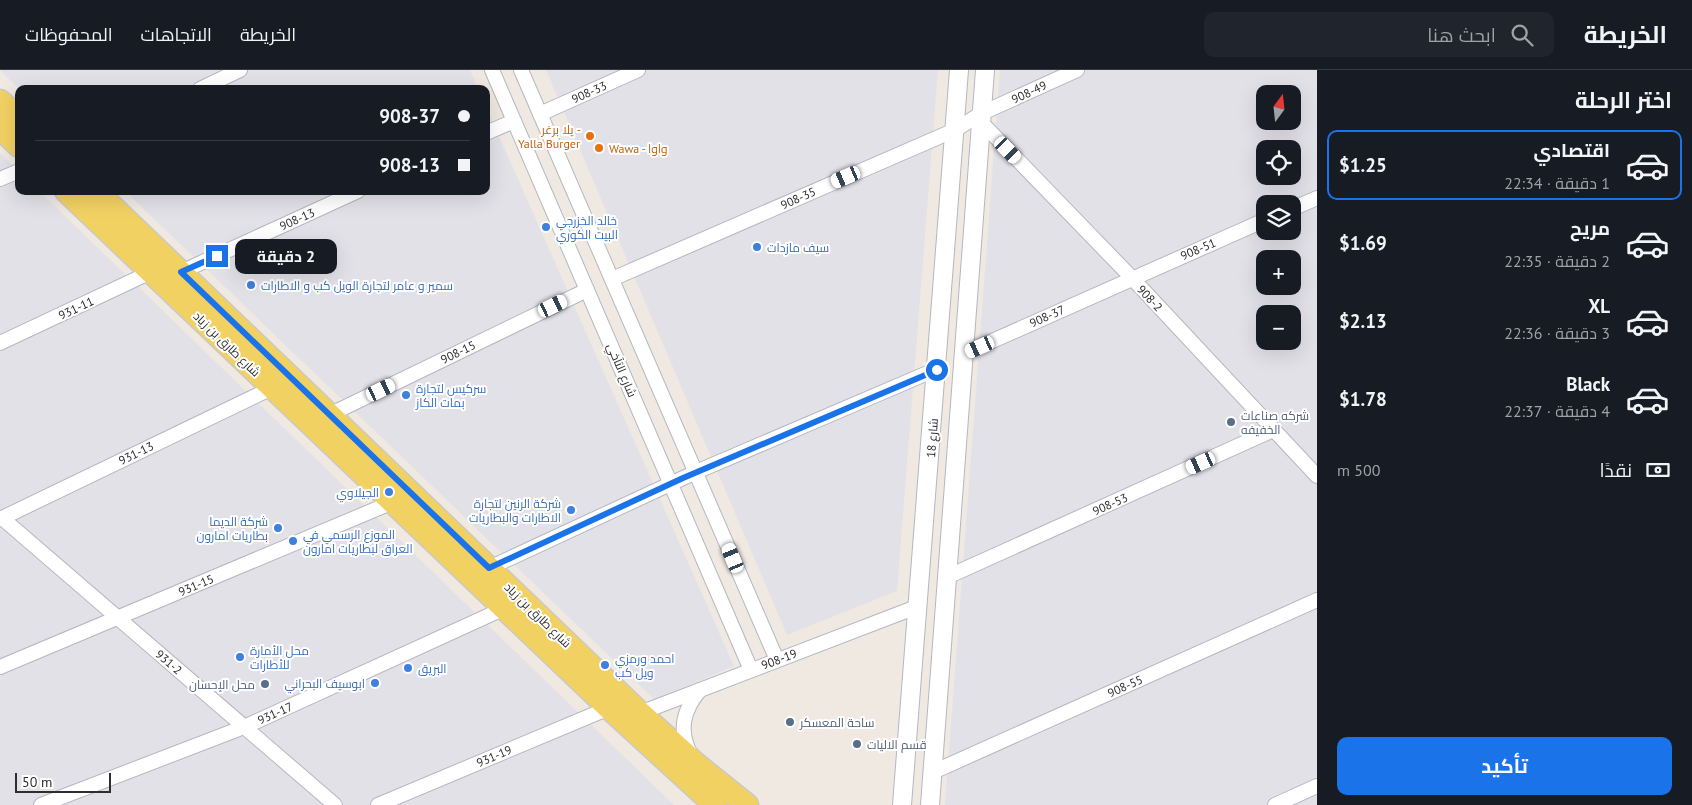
<!DOCTYPE html>
<html lang="ar">
<head>
<meta charset="utf-8">
<style>
  body { margin:0; font-family:"PT Sans",Cairo,sans-serif; background:#20242c; color:#f1f3f6; direction:rtl; height:100vh; display:flex; flex-direction:column; font-size:19px; white-space:nowrap }
  * { box-sizing:border-box; margin:0 }
  p { font-size:16px; color:#9ea1a6 }
  .icon { flex:none; width:28px; height:28px; fill:none; stroke:currentColor; stroke-width:2; stroke-linecap:round; stroke-linejoin:round }
  .map { position:relative; flex:1; overflow:hidden; direction:ltr }
  .sheet { display:flex; flex-direction:column; background:#171b24; width:375px }
  .sheet>* { flex:none }
  .guide { position:absolute; left:15px; top:15px; width:475px; height:110px; border-radius:10px; box-shadow:0 5px 20px #0002; direction:rtl; display:grid; align-content:center; height:110px; padding:0 20px; background:#171b24 }
  .needle { width:32px; rotate:15deg }
  .tools { position:absolute; left:1256px; top:15px; display:grid; gap:10px }
  .tools a { display:grid; place-items:center; width:45px; height:45px; border-radius:10px; background:#171b24; box-shadow:0 5px 20px #0002; font-size:25px }
  .scale { position:absolute; left:15px; bottom:12px; width:96px; box-sizing:border-box; padding-left:5px; border:2px solid #2e2e2e; border-top:0; font-size:14px; line-height:18px; white-space:nowrap; color:#2e2e2e; -webkit-text-stroke:4px #fff; paint-order:stroke }
  .end { position:absolute; width:22px; height:22px; margin:-11px; border:6px solid #1a73e8; background:#fff; box-shadow:0 0 0 2px #fff }
  .from { border-radius:50% }
  .bubble { position:absolute; height:35px; border-radius:10px; background:#171b24; box-shadow:0 5px 20px #0002; font-size:16px; font-weight:700; line-height:35px; text-align:center; direction:rtl }
  .car { position:absolute; width:15px; height:30px; margin:-15px -8px; border-radius:6px; box-shadow:0 0 4px 1px #0007; background:linear-gradient(#fff 24%,#345 0 40%,#fff 0 76%,#345 0 86%,#fff 0) }
  .guide b { display:flex; align-items:center; gap:18px; height:48px; font-size:19px }
  .guide b+b { border-top:1px solid #363941 }
  .guide i { width:12px; height:12px; background:#f1f3f6 }
  ul { padding:0; list-style:none }
  li { display:flex; align-items:center; gap:15px; height:70px; margin:0 10px 8px; padding:0 10px; border:2px solid transparent; border-radius:10px }
  li div { flex:1 }
  li b { display:block; font-size:19px }
  li em { font-style:normal; font-weight:700 }
  li.on { border-color:#1a73e8 }
  li>.icon { width:45px; height:45px; stroke-width:1.5 }
  h2 { padding:0 20px; font-size:22px; line-height:60px }
  .pay { display:flex; align-items:center; gap:12px; height:55px; padding:0 20px; font-size:19px }
  .pay p { margin-inline-start:auto }
  .action { display:flex; gap:10px; margin-top:auto; padding:10px 20px }
  .action a { flex:1; height:58px; border-radius:10px; background:#1a73e8; color:#fff; font-size:20px; font-weight:700; line-height:58px; text-align:center }
  header { display:flex; align-items:center; gap:30px; box-sizing:border-box; height:70px; padding:0 25px; background:#171b24; border-bottom:1px solid #363941 }
  header strong { font-size:24px }
  nav { display:flex; gap:28px; margin-inline-start:auto; font-size:18px }
  .search { width:350px; height:45px; background:#20242c; display:flex; align-items:center; gap:12px; box-sizing:border-box; padding:0 18px; border-radius:10px; color:#9ea1a6; font-size:19px }
  main { display:flex; flex:1; min-height:0 }
  .map>svg:first-child { display:block }
  .industrial { fill:#e3e1e8; fill-rule:evenodd }
  .lines { fill:none; stroke-linecap:round; stroke-linejoin:round }
  .minor-casing { stroke:#b4b7c1; stroke-width:16 }
  .tertiary-casing { stroke:#b4b7c1; stroke-width:20 }
  .primary-casing { stroke:#c9c9c9; stroke-width:25 }
  .minor { stroke:#fff; stroke-width:14 }
  .tertiary { stroke:#fff; stroke-width:18 }
  .primary { stroke:#f2d163; stroke-width:22 }
  .route { stroke:#1a73e8; stroke-width:6 }
  .food-dot { fill:#e8710a; stroke:#fff; stroke-width:2 }
  .shop-dot { fill:#3f7fe0; stroke:#fff; stroke-width:2 }
  .service-dot { fill:#5c6f8a; stroke:#fff; stroke-width:2 }
  .labels { text-anchor:middle; dominant-baseline:central; stroke-width:4; stroke-linejoin:round; paint-order:stroke }
  .street-label { font-size:12px; fill:#2e2e2e; stroke:#fff }
  .food-label { font-size:12px; fill:#c56008; stroke:#fff; text-anchor:end }
  .shop-label { font-size:12px; fill:#366cbe; stroke:#fff; text-anchor:start }
  .service-label { font-size:12px; fill:#4e5e75; stroke:#fff; text-anchor:start }
</style>
</head>
<body>
<header>
<strong>الخريطة</strong>
<div class="search"><svg class="icon" aria-label="search" viewBox="0 0 24 24"><circle cx="10" cy="10" r="6"/><path d="M15 15l6 6"/></svg>ابحث هنا</div>
<nav><a>الخريطة</a><a>الاتجاهات</a><a>المحفوظات</a></nav>
</header>
<main>
<section class="sheet">
<h2>اختر الرحلة</h2>
<ul>
<li class="on"><svg class="icon" aria-label="car" viewBox="0 0 24 24"><path d="M5 17H2v-5l4-1 3-4h7l3 4 3 1v5h-3M9 17h6M6 11h13"/><circle cx="7" cy="17" r="2"/><circle cx="17" cy="17" r="2"/></svg><div><b>اقتصادي</b><p>1 دقيقة · 22:34</p></div><em>$1.25</em></li>
<li><svg class="icon" aria-label="car" viewBox="0 0 24 24"><path d="M5 17H2v-5l4-1 3-4h7l3 4 3 1v5h-3M9 17h6M6 11h13"/><circle cx="7" cy="17" r="2"/><circle cx="17" cy="17" r="2"/></svg><div><b>مريح</b><p>2 دقيقة · 22:35</p></div><em>$1.69</em></li>
<li><svg class="icon" aria-label="car" viewBox="0 0 24 24"><path d="M5 17H2v-5l4-1 3-4h7l3 4 3 1v5h-3M9 17h6M6 11h13"/><circle cx="7" cy="17" r="2"/><circle cx="17" cy="17" r="2"/></svg><div><b>XL</b><p>3 دقيقة · 22:36</p></div><em>$2.13</em></li>
<li><svg class="icon" aria-label="car" viewBox="0 0 24 24"><path d="M5 17H2v-5l4-1 3-4h7l3 4 3 1v5h-3M9 17h6M6 11h13"/><circle cx="7" cy="17" r="2"/><circle cx="17" cy="17" r="2"/></svg><div><b>Black</b><p>4 دقيقة · 22:37</p></div><em>$1.78</em></li>
</ul>
<div class="pay"><svg class="icon" aria-label="cash" viewBox="0 0 24 24"><path d="M3 7h18v10H3z"/><circle cx="12" cy="12" r="2"/></svg>نقدًا<p>500 m</p></div>
<div class="action"><a>تأكيد</a></div>
</section>
<div class="map">
<svg width="1317" height="735" viewBox="0 0 1317 735">
  <rect width="100%" height="100%" fill="#efe9e1"/>
  <g class="industrial">
    <polygon points="0,0 470,0 478,19 19,19"/>
    <polygon points="546,0 938,0 897,521 787,565"/>
    <path d="M1000,0H1317V735H945ZM1265,24H1292V51H1265ZM1265,79H1292V106H1265ZM1265,134H1292V161H1265ZM1265,189H1292V216H1265ZM1265,244H1292V271H1265Z"/>
    <polygon points="486,37 734,596 655,630 125,121 486,121"/>
    <polygon points="0,83 19,101 19,121 39,121 674,735 0,735"/>
  </g>
  <g class="lines">
    <defs>
      <g id="minor">
        <polyline points="492,0 751,600"/>
        <polyline points="521,0 777,590"/>
        <polyline points="200,19 240,0"/>
        <polyline points="540,44 638,0"/>
        <polyline points="981,52 1132,208 1317,406"/>
        <polyline points="486,63 514,51"/>
        <polyline points="0,109 19,101"/>
        <polyline points="1292,139 1317,128"/>
        <polyline points="181,202 358,121"/>
        <polyline points="612,209 955,60 982,43 1077,0"/>
        <polyline points="0,273 151,202"/>
        <polyline points="963,284 1265,150"/>
        <polyline points="329,345 587,220"/>
        <polyline points="2,448 335,735"/>
        <polyline points="0,449 272,318"/>
        <polyline points="489,498 696,402 937,299"/>
        <polyline points="947,507 1273,360"/>
        <polyline points="0,597 393,432"/>
        <polyline points="640,643 919,536"/>
        <path d="M691,685C678,661 683,640 700,620"/>
        <polyline points="933,702 1317,530"/>
        <polyline points="41,735 244,657 505,538"/>
        <polyline points="378,735 609,638"/>
        <polyline points="1275,735 1317,716"/>
      </g>
      <g id="tertiary">
        <polyline points="902,735 959,0"/>
        <polyline points="930,735 985,0"/>
      </g>
      <g id="primary">
        <polyline points="0,31 19,48"/>
        <polyline points="0,58 19,76"/>
        <polyline points="66,121 609,638 715,735"/>
        <polyline points="96,121 640,643 696,694 747,735"/>
      </g>
    </defs>
    <use href="#minor" class="minor-casing"/>
    <use href="#tertiary" class="tertiary-casing"/>
    <use href="#primary" class="primary-casing"/>
    <use href="#minor" class="minor"/>
    <use href="#tertiary" class="tertiary"/>
    <use href="#primary" class="primary"/>
  </g>
  <g class="lines">
    <polyline class="route" points="217,186 181,202 489,498 683,408 937,300"/>
  </g>
  <g class="food-dot">
    <circle cx="590" cy="66" r="5"/>
    <circle cx="599" cy="78" r="5"/>
  </g>
  <g class="shop-dot">
    <circle cx="546" cy="157" r="5"/>
    <circle cx="757" cy="177" r="5"/>
    <circle cx="251" cy="215" r="5"/>
    <circle cx="406" cy="325" r="5"/>
    <circle cx="389" cy="422" r="5"/>
    <circle cx="571" cy="440" r="5"/>
    <circle cx="278" cy="458" r="5"/>
    <circle cx="293" cy="471" r="5"/>
    <circle cx="240" cy="587" r="5"/>
    <circle cx="605" cy="595" r="5"/>
    <circle cx="408" cy="598" r="5"/>
    <circle cx="375" cy="613" r="5"/>
  </g>
  <g class="service-dot">
    <circle cx="1231" cy="352" r="5"/>
    <circle cx="265" cy="614" r="5"/>
    <circle cx="790" cy="652" r="5"/>
    <circle cx="857" cy="674" r="5"/>
  </g>
  <g class="labels">
    <g class="street-label">
      <text transform="translate(589 22) rotate(-24)">908-33</text>
      <text transform="translate(1029 22) rotate(-25)">908-49</text>
      <text transform="translate(798 128) rotate(-24)">908-35</text>
      <text transform="translate(297 149) rotate(-24)">908-13</text>
      <text transform="translate(1198 179) rotate(-23)">908-51</text>
      <text transform="translate(1150 228) rotate(47)">908-2</text>
      <text transform="translate(76 238) rotate(-25)">931-11</text>
      <text transform="translate(1047 246) rotate(-24)">908-37</text>
      <text transform="translate(227 274) rotate(44)">شارع طارق بن زياد</text>
      <text transform="translate(458 282) rotate(-26)">908-15</text>
      <text transform="translate(622 300) rotate(67)">شارع التآخي</text>
      <text transform="translate(932 368) rotate(-86)">شارع 18</text>
      <text transform="translate(136 383) rotate(-26)">931-13</text>
      <text transform="translate(1110 434) rotate(-24)">908-53</text>
      <text transform="translate(196 515) rotate(-23)">931-15</text>
      <text transform="translate(538 545) rotate(44)">شارع طارق بن زياد</text>
      <text transform="translate(779 589) rotate(-21)">908-19</text>
      <text transform="translate(169 592) rotate(41)">931-2</text>
      <text transform="translate(1125 616) rotate(-24)">908-55</text>
      <text transform="translate(275 643) rotate(-24)">931-17</text>
      <text transform="translate(494 686) rotate(-23)">931-19</text>
    </g>
    <g class="food-label">
      <text x="580" y="59">يلا برغر -<tspan x="580" dy="14">Yalla Burger</tspan></text>
      <text x="609" y="78" text-anchor="start">Wawa - واوا</text>
    </g>
    <g class="shop-label">
      <text x="556" y="150">خالد الخزرجي<tspan x="556" dy="14">البيت الكوري</tspan></text>
      <text x="767" y="177">سيف مازدات</text>
      <text x="261" y="215">سمير و عامر لتجارة الويل كب و الاطارات</text>
      <text x="416" y="318">سركيس لتجارة<tspan x="416" dy="14">بمات الكاز</tspan></text>
      <text x="379" y="422" text-anchor="end">الجيلاوي</text>
      <text x="561" y="433" text-anchor="end">شركة الرنين لتجارة<tspan x="561" dy="14">الاطارات والبطاريات</tspan></text>
      <text x="268" y="451" text-anchor="end">شركة الديما<tspan x="268" dy="14">بطاريات امارون</tspan></text>
      <text x="303" y="464">الموزع الرسمي في<tspan x="303" dy="14">العراق لبطاريات امارون</tspan></text>
      <text x="250" y="580">محل الأمارة<tspan x="250" dy="14">للأطارات</tspan></text>
      <text x="615" y="588">احمد ورمزي<tspan x="615" dy="14">ويل كب</tspan></text>
      <text x="418" y="598">البريق</text>
      <text x="365" y="613" text-anchor="end">ابوسيف البحراني</text>
    </g>
    <g class="service-label">
      <text x="1241" y="345">شركه صناعات<tspan x="1241" dy="14">الخفيفه</tspan></text>
      <text x="255" y="614" text-anchor="end">محل الإحسان</text>
      <text x="800" y="652">ساحة المعسكر</text>
      <text x="867" y="674">قسم الاليات</text>
    </g>
  </g>
</svg>
<div class="tools">
<a><svg class="needle" viewBox="-14 -14 28 28"><path d="M0-13l5 13h-10z" fill="#e53935"/><path d="M0 13l5-13h-10z" fill="#9ea1a6"/></svg></a>
<a><svg class="icon" aria-label="locate" viewBox="0 0 24 24"><circle cx="12" cy="12" r="6"/><path d="M12 2v4M12 18v4M2 12h4M18 12h4"/></svg></a>
<a><svg class="icon" aria-label="layers" viewBox="0 0 24 24"><path d="M12 4l9 5-9 5-9-5zM3 14l9 5 9-5"/></svg></a>
<a>+</a>
<a>−</a>
</div>
<div class="scale">50 m</div>
<i class="end from" style="left:937px;top:300px"></i>
<i class="end" style="left:217px;top:186px"></i>
<div class="bubble" style="left:235px;top:169px;width:102px">2 دقيقة</div>
<i class="car" style="left:1008px;top:80px;rotate:136deg"></i>
<i class="car" style="left:846px;top:107px;rotate:247deg"></i>
<i class="car" style="left:553px;top:236px;rotate:64deg"></i>
<i class="car" style="left:980px;top:277px;rotate:246deg"></i>
<i class="car" style="left:381px;top:320px;rotate:64deg"></i>
<i class="car" style="left:1201px;top:393px;rotate:246deg"></i>
<i class="car" style="left:733px;top:488px;rotate:337deg"></i>
<div class="guide">
<b><i class="from"></i>908-37</b>
<b><i></i>908-13</b>
</div>
</div>
</main>
</body>
</html>
